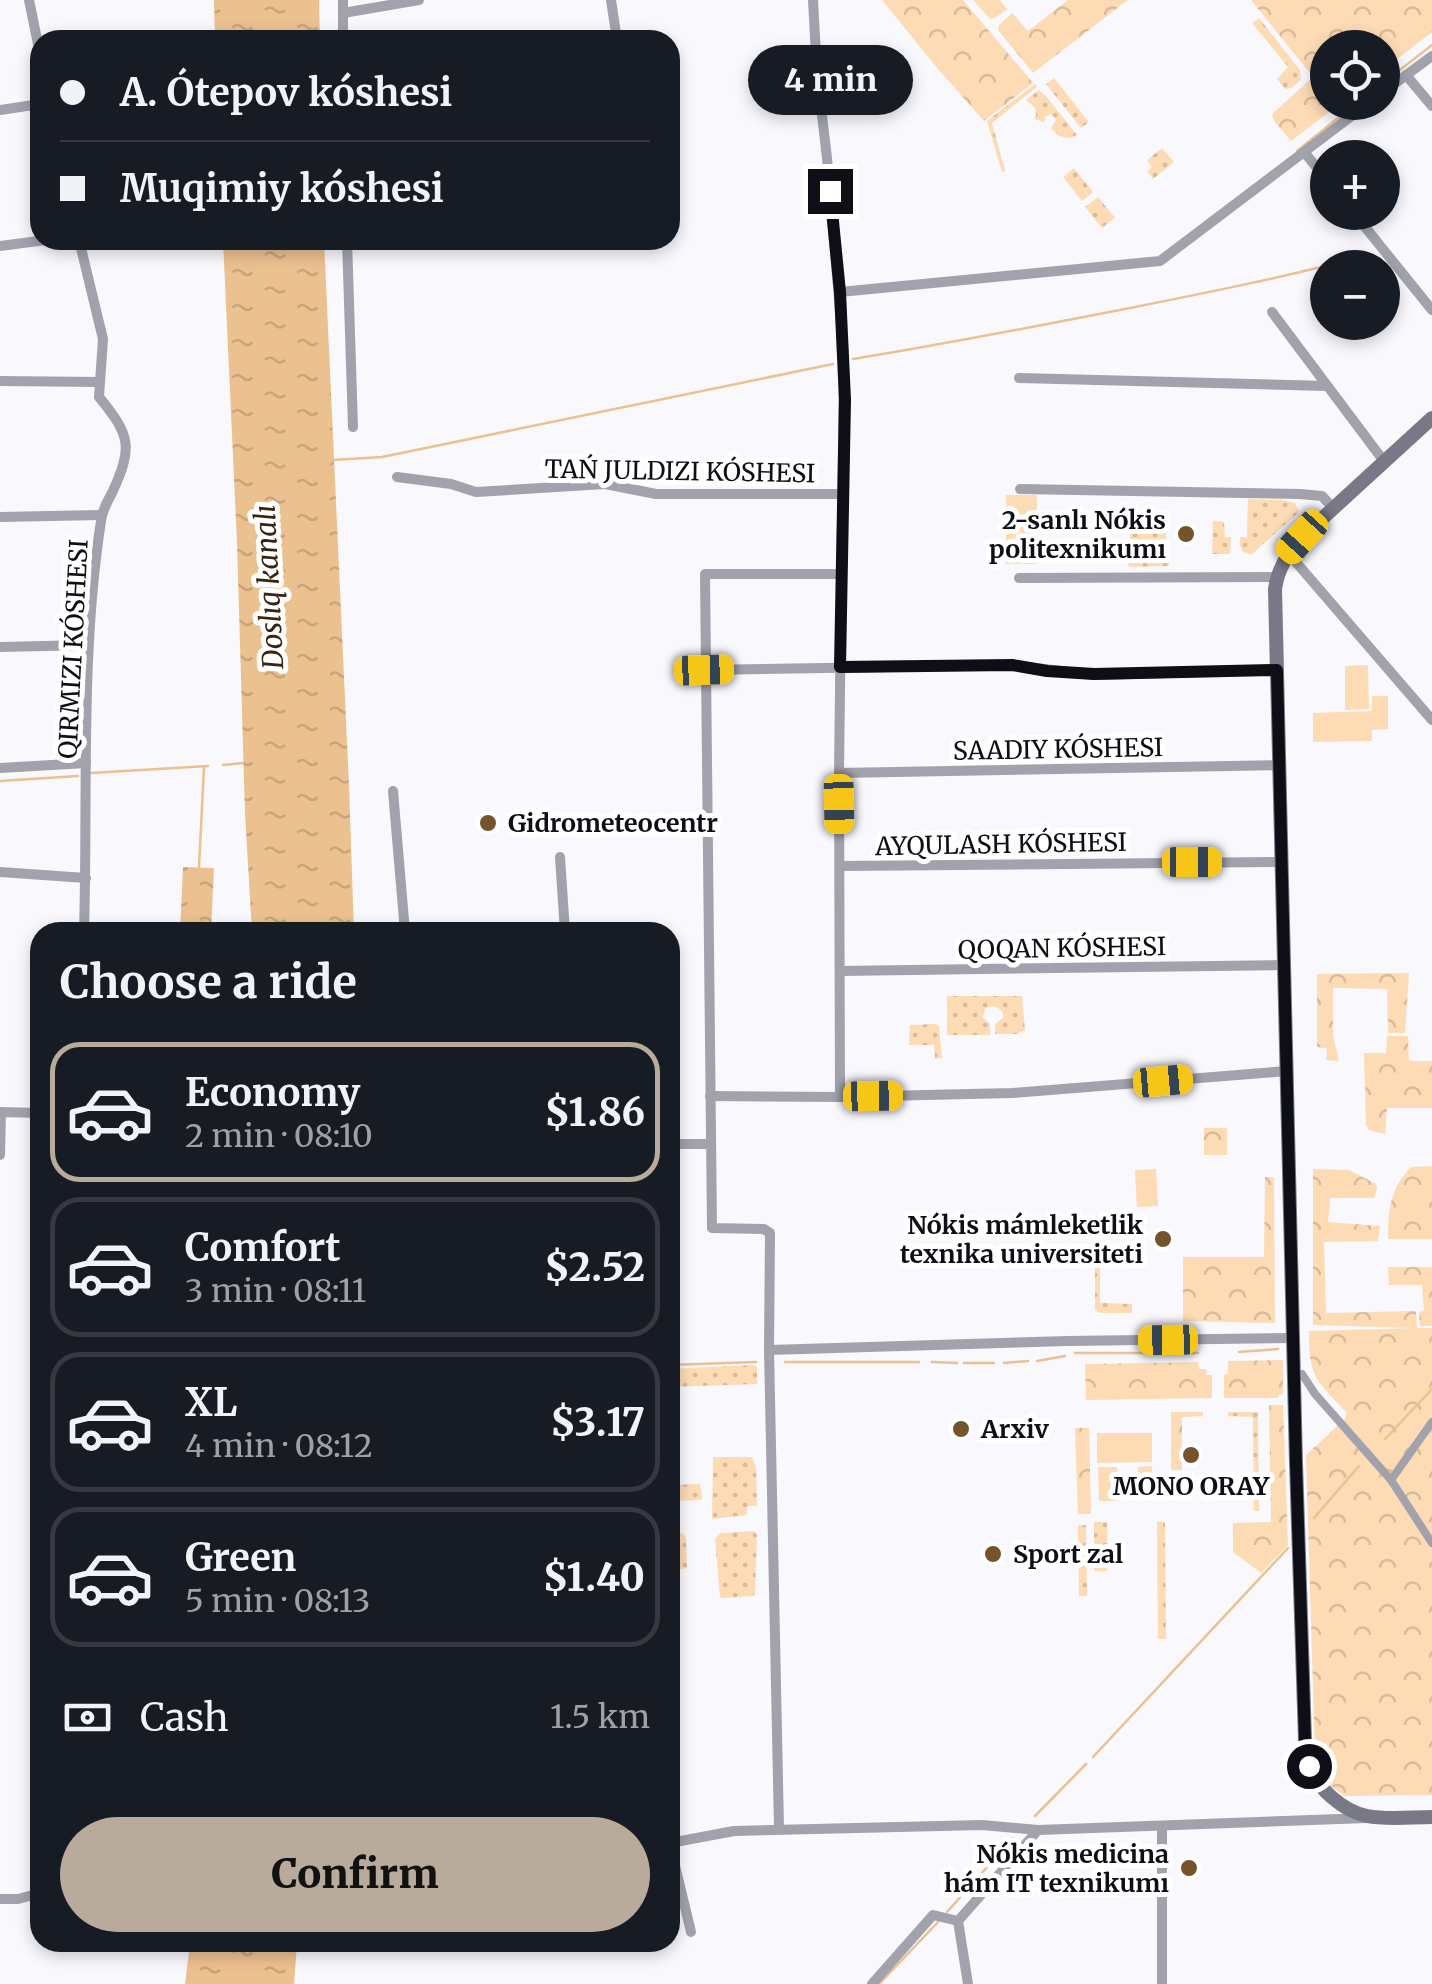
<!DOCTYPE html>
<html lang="en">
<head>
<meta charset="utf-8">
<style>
  body { margin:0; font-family:Merriweather,serif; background:#20242c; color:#f1f3f6; height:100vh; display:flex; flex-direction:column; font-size:38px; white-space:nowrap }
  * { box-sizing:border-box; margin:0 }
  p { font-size:32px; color:#9ea1a6 }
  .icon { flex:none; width:55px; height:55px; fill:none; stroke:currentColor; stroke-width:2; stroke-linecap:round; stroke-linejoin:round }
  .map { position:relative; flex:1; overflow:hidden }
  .side { position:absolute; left:30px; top:922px; width:650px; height:1030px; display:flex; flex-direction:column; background:#171b24; border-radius:30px; box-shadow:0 5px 15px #0003 }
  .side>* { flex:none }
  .hud { position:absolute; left:30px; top:30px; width:650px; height:220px; border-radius:30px; box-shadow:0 5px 15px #0003; display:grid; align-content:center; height:220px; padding:0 30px; background:#171b24 }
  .tools { position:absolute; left:1310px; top:30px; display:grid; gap:20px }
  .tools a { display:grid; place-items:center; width:90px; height:90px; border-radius:50%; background:#171b24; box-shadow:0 5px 15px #0003; font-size:50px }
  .end { position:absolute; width:45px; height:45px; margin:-22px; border:12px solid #0e0e16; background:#fff; box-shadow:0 0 0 5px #fff }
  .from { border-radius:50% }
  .bubble { position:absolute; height:70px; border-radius:35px; background:#171b24; box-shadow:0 5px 15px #0003; font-size:32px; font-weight:800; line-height:70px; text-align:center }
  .car { position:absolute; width:30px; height:60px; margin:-30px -15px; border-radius:12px; box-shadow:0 0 8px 2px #0007; background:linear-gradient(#f5c518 24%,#345 0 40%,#f5c518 0 76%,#345 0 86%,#f5c518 0) }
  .hud b { display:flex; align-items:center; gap:35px; height:95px; font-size:38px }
  .hud b+b { border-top:2px solid #363941 }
  .hud i { width:25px; height:25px; background:#f1f3f6 }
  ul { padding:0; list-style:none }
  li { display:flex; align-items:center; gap:30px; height:140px; margin:0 20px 15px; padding:0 10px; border:5px solid #363941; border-radius:30px }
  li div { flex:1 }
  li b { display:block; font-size:38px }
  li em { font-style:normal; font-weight:800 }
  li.current { border-color:#b9ab9b }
  li>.icon { width:90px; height:90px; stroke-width:1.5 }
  h2 { padding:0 30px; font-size:45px; line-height:120px }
  .pay { display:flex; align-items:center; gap:25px; height:110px; padding:0 30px; font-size:38px }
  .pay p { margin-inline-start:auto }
  .cta { display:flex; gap:20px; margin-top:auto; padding:20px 30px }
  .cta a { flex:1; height:115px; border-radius:60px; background:#b9ab9b; color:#111; font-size:40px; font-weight:800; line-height:115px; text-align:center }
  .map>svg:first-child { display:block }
  .grass { fill:url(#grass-dots) }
  .forest { fill:url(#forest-crowns) }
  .pitch { fill:#fddbb5 }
  .water { fill:url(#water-ripples) }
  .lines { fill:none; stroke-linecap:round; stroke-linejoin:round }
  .stream { stroke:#ecc190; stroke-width:2.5 }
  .pedestrian { stroke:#a1a2ac; stroke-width:8 }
  .minor { stroke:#a1a2ac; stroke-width:10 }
  .secondary { stroke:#787887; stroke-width:14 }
  .route { stroke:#0e0e16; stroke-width:12 }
  .poi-dot { fill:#75542b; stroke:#fff; stroke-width:4 }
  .labels { text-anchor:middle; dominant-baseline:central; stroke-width:10; stroke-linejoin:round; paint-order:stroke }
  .street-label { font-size:25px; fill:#0e0e16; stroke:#fff }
  .poi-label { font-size:25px; font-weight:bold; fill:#0e0e16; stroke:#fff; text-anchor:end }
  .water-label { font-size:28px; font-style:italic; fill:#38250f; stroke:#fff }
</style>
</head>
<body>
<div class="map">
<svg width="1432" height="1984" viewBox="0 0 1432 1984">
  <defs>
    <pattern id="grass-dots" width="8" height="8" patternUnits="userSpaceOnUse" patternTransform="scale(2.5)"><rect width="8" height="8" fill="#fddbb5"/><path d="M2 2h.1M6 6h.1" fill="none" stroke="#d8bb9b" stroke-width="1.8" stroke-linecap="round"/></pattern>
    <pattern id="forest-crowns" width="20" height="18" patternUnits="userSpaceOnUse" patternTransform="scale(2.5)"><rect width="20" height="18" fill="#fddbb5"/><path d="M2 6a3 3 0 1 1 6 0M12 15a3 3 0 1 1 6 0" fill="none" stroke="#d8bb9b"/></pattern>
    <pattern id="water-ripples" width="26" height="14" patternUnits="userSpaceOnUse" patternTransform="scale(2.5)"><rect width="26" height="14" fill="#ecc190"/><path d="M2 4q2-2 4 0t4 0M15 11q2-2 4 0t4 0" fill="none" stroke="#c9a57b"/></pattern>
  </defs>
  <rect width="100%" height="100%" fill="#f8f8fd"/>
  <g class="grass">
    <polygon points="1259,18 1300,70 1301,80 1291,88 1285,89 1277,79 1288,67 1252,23"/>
    <polygon points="1054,78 1089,122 1081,128 1046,84"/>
    <polygon points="1035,84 1037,87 992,123 1005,171 1002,172 987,121"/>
    <path d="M1039,90L1045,95L1077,135C1066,140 1059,138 1051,128L1056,120L1051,114L1045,117L1044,122L1034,119L1036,116L1035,108L1026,100Z"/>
    <polygon points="1162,148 1174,162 1153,179 1147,171 1152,167 1147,160"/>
    <polygon points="1074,168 1093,192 1082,201 1063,177"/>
    <polygon points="1098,197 1115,218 1102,228 1085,207"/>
    <polygon points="1248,499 1283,500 1295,503 1299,512 1251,555 1243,552 1240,546 1240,537 1247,537"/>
    <polygon points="1213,521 1224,522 1225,537 1231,537 1230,554 1212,554"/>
    <polygon points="1131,525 1151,525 1151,532 1166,533 1166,540 1130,539"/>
    <polygon points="1110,544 1166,547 1169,566 1129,567 1127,556 1113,555"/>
    <path d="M947,996H1022L1025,1031L1019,1032V1034H995V1024L1003,1018V1013C998,1006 993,1005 985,1008L983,1018L990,1024V1035H947Z"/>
    <polygon points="936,1024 939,1026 942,1058 935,1059 934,1045 909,1045 910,1025"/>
    <polygon points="1099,1227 1120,1227 1120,1230 1100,1231 1100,1303 1132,1304 1132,1313 1100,1313 1095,1310 1095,1232"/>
    <polygon points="753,1365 757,1367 757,1384 670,1387 670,1369"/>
    <polygon points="1228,1412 1258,1412 1259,1511 1254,1511 1253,1417 1228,1416"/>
    <polygon points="713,1457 752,1457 756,1467 757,1506 747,1506 747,1515 712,1519"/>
    <polygon points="700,1484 702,1497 701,1500 674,1501 670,1497 670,1485"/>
    <rect x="1094" y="1522" width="13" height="49"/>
    <polygon points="1157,1522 1165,1522 1166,1639 1158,1639"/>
    <polygon points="1086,1525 1087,1596 1079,1596 1078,1525"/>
    <polygon points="754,1531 757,1535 755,1593 753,1596 723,1598 720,1597 715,1539 720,1533"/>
    <polygon points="683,1533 686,1537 687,1568 670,1571 670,1535"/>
  </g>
  <g class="forest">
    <polygon points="882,0 963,0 1033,83 984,121 938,69"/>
    <polygon points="973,0 1000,0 1007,9 995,18 990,19"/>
    <polygon points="1068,0 1128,0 1033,73 998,30 999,25 1012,13 1028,31"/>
    <polygon points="1251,0 1432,0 1432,32 1383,70 1382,48 1328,48 1328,102 1341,103 1291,141 1274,121 1272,114 1313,77"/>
    <polygon points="1409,973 1405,1033 1388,1033 1387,989 1333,988 1333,1035 1339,1061 1326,1060 1327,1048 1317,1047 1317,974"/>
    <polygon points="1387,1036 1408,1036 1409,1061 1432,1061 1432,1108 1387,1108 1385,1134 1369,1130 1366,1125 1364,1053 1386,1053"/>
    <rect x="1204" y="1128" width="23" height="27"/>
    <path d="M1432,1166V1239H1388C1388,1210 1390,1188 1411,1167Z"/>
    <path d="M1313,1169L1349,1170L1376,1184L1377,1189L1374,1198H1330L1328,1222L1380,1226L1378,1241L1324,1242L1326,1313L1416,1311L1417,1328H1432V1795L1344,1796L1330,1785L1315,1755L1306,1455L1346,1418V1412C1315,1378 1309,1378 1309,1331L1414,1328L1313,1325Z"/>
    <polygon points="1265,1177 1274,1177 1275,1323 1183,1321 1183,1257 1264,1257"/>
    <polygon points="1388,1267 1432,1267 1432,1326 1420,1326 1419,1312 1424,1310 1422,1285 1389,1285"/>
    <polygon points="1283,1360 1283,1394 1279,1395 1278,1398 1224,1398 1224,1375 1228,1374 1228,1361"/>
    <polygon points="1198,1362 1199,1369 1206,1369 1207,1375 1212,1375 1212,1398 1086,1400 1085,1364"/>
    <polygon points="1269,1405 1283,1405 1288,1545 1261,1573 1233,1552 1233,1523 1271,1522"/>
    <polygon points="1171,1412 1203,1412 1203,1416 1182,1417 1182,1470 1171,1470"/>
    <polygon points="1075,1428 1089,1428 1091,1514 1078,1514"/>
  </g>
  <g class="pitch">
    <rect x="1006" y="495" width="31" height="69"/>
    <polygon points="1368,665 1369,709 1345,710 1345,666"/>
    <polygon points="1372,696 1388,696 1388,729 1372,730 1372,741 1313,742 1313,713 1372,711"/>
    <polygon points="1156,1169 1158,1206 1137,1207 1135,1170"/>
    <polygon points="1097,1433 1152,1433 1152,1462 1097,1463"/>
    <polygon points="1152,1466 1153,1499 1138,1499 1138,1467"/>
    <polygon points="1098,1467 1117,1467 1117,1501 1099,1501"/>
  </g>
  <g class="water">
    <polygon points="214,0 319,0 320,40 215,40"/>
    <polygon points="223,240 324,240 349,786 354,932 252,932 245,814 237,542"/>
    <polygon points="183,867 214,868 211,932 180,932"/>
    <polygon points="190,1943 297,1943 294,1984 185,1984"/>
  </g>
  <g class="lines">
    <g class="stream">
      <polyline points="1382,84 1432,45"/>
      <polyline points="1297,151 1358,102"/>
      <path d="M853,359C946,344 1038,326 1130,308C1210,292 1290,276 1368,255"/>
      <polyline points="333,460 382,457 833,364"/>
      <polyline points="223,765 243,763"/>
      <polyline points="91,773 208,766"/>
      <polyline points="0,781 78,776"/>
      <polyline points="199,867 204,768"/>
      <polyline points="1239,1352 1278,1349"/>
      <polyline points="1075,1353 1198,1353"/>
      <polyline points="1037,1361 1065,1356"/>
      <polyline points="785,1362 919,1362"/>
      <polyline points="932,1362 957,1363"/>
      <polyline points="964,1363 994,1363"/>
      <polyline points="1004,1363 1028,1361"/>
      <polyline points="670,1365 756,1362"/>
      <polyline points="1385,1439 1432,1389"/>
      <polyline points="1314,1518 1359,1466"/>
      <polyline points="1093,1757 1288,1548"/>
      <polyline points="1035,1816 1086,1764"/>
      <polyline points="947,1912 1013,1838"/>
      <polyline points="879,1984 938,1922"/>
    </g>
    <g class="pedestrian">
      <polyline points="1302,1374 1315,1394 1391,1480 1432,1543"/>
      <polyline points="1391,1480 1432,1422"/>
    </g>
    <g class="minor">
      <polyline points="29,0 40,54"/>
      <polyline points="343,0 343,40"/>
      <polyline points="611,0 617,40"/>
      <polyline points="813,0 817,73 827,158 844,358 839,773 840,1097"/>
      <polyline points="343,13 419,0"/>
      <polyline points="1406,75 1432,106"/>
      <polyline points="1382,93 1432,56"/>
      <polyline points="0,110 40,104"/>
      <polyline points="1304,152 1328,181"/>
      <polyline points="1353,212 1432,310"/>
      <path d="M79,240L103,339L99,397C131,436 133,447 112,493C107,502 102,511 101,521C80,657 88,795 84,932"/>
      <polyline points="347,240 353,427"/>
      <polyline points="0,246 46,240"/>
      <polyline points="840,292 1160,261 1370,102"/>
      <polyline points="1272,312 1383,460"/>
      <polyline points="1019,378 1327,386"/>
      <polyline points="0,381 99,382"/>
      <polyline points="397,477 451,484 476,492 605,484 656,494 844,494"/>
      <polyline points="1020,489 1300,494 1322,496 1333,508"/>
      <polyline points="0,517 101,515"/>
      <polyline points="1288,553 1432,720"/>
      <polyline points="1019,578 1277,577"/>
      <polyline points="0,647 88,645"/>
      <polyline points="704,670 1012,665 1094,675 1277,670"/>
      <polyline points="0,768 86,763"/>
      <polyline points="839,773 1279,765"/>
      <polyline points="393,791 405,932"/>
      <polyline points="560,857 565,932"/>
      <polyline points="840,866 1282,862"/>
      <polyline points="0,872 86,878"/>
      <polyline points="840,971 1284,965"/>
      <polyline points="710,1096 840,1097 1012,1093 1287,1071"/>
      <polyline points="0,1112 40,1113"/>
      <polyline points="670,1144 710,1144"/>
      <polyline points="0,1155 1,1113"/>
      <polyline points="769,1350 1068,1341 1293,1338"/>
      <polyline points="779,1829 769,1350 770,1233 764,1229 712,1228 705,574 841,574"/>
      <polyline points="670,1843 734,1831 982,1825 1038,1830 1367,1818"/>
      <polyline points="670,1845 691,1932"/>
      <polyline points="0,1899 18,1899 40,1893"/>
      <polyline points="958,1921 1038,1830"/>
      <polyline points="958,1921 968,1984"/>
      <polyline points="872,1984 933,1915 958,1921"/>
      <polyline points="1162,1984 1162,1826"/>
    </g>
    <path class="secondary" d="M1432,418L1302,537C1288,553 1278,568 1275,589L1296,1463L1305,1740C1306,1748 1306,1757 1309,1764C1316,1788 1343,1811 1367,1816C1387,1820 1411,1817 1432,1817"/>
  </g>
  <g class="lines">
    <polyline class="route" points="830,191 840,292 845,400 840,667 1012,665 1047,671 1094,674 1277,670 1296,1463 1305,1740 1309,1766"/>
  </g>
  <g class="poi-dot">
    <circle cx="1186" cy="534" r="10"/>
    <circle cx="488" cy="823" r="10"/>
    <circle cx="1163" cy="1239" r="10"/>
    <circle cx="961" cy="1429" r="10"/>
    <circle cx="1191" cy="1455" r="10"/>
    <circle cx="993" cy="1554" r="10"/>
    <circle cx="1189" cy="1868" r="10"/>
  </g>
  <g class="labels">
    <g class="street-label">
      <text transform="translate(680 471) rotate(1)">TAŃ JULDIZI KÓSHESI</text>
      <text transform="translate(73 649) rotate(-87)">QIRMIZI KÓSHESI</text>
      <text transform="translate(1058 749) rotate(-1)">SAADIY KÓSHESI</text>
      <text transform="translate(1001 844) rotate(-1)">AYQULASH KÓSHESI</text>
      <text transform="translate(1062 948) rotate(-1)">QOQAN KÓSHESI</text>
    </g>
    <g class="poi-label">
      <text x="1166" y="520">2-sanlı Nókis<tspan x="1166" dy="29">politexnikumı</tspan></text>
      <text x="508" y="823" text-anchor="start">Gidrometeocentr</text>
      <text x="1143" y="1225">Nókis mámleketlik<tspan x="1143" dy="29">texnika universiteti</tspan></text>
      <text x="981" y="1429" text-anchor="start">Arxiv</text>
      <text x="1191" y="1486" text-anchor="middle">MONO ORAY</text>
      <text x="1013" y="1554" text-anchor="start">Sport zal</text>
      <text x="1169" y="1854">Nókis medicina<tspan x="1169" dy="29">hám IT texnikumı</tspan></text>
    </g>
    <g class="water-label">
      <text transform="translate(269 587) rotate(-93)">Doslıq kanalı</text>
    </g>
  </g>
</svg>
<div class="tools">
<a><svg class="icon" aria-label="locate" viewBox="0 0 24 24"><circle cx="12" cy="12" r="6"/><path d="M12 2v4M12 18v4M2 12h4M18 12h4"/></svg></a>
<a>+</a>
<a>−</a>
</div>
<i class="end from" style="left:1309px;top:1766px"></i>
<i class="end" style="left:830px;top:191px"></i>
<div class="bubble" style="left:748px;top:45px;width:165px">4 min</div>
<i class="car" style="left:1302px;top:537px;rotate:222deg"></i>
<i class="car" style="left:704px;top:670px;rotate:88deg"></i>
<i class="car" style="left:839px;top:804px;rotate:179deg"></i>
<i class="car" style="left:1192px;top:862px;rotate:90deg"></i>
<i class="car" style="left:1163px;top:1081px;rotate:85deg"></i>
<i class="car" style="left:873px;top:1096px;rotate:89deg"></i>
<i class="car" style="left:1168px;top:1340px;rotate:269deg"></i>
<div class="hud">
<b><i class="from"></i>A. Ótepov kóshesi</b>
<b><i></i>Muqimiy kóshesi</b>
</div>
<section class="side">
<h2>Choose a ride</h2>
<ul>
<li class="current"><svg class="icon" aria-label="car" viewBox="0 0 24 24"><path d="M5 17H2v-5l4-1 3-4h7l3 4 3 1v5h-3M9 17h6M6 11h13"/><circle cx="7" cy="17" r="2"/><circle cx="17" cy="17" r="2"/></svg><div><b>Economy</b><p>2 min · 08:10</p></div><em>$1.86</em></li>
<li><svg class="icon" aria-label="car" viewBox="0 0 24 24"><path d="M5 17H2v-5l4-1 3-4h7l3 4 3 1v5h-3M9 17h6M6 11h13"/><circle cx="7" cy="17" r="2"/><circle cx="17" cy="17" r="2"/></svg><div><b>Comfort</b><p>3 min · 08:11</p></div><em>$2.52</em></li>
<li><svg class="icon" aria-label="car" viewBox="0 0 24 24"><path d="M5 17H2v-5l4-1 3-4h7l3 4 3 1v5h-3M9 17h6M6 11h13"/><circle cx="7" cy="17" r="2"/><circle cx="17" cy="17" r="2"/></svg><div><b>XL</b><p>4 min · 08:12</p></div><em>$3.17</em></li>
<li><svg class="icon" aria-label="car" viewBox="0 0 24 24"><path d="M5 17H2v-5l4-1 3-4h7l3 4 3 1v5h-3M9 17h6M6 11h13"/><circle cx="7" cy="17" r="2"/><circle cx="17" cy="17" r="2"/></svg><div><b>Green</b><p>5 min · 08:13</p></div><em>$1.40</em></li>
</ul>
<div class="pay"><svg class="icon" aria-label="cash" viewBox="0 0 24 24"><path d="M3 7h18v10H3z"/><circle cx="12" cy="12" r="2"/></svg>Cash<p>1.5 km</p></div>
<div class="cta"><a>Confirm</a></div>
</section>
</div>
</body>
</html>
